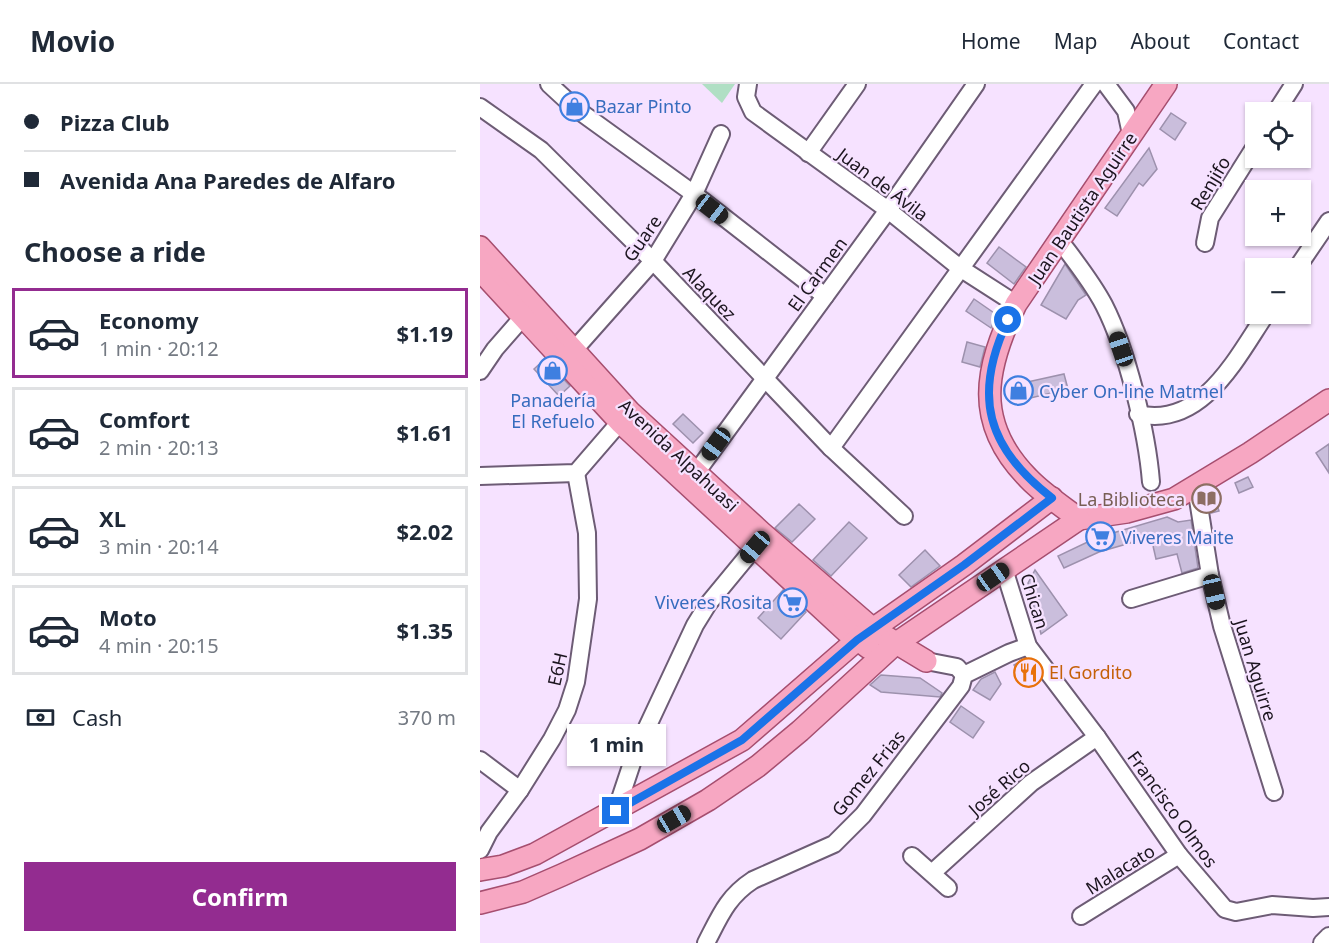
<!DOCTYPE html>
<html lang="en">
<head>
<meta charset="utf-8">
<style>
  body { margin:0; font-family:"Noto Sans",sans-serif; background:#f6f6f7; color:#1f2937; height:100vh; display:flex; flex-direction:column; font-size:22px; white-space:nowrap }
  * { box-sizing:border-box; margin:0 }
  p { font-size:20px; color:#747a83 }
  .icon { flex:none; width:33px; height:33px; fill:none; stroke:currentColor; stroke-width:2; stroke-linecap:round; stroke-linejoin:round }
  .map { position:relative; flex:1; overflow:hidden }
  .side { display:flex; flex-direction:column; background:#fff; width:480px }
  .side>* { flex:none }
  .top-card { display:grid; align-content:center; height:132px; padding:0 24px; background:#fff }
  .controls { position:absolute; left:765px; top:18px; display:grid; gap:12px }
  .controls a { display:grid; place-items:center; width:66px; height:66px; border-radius:0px; background:#fff; box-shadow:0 2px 4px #0004; font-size:30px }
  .end { position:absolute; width:27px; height:27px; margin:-14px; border:8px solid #1a73e8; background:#fff; box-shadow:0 0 0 3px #fff }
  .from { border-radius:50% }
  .bubble { position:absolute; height:42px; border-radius:0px; background:#fff; box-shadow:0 2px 4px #0004; font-size:20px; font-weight:700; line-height:42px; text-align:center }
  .car { position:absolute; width:18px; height:36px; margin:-18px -9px; border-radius:8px; box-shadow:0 0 4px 2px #0007; background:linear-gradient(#222 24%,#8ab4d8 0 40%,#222 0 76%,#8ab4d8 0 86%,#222 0) }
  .top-card b { display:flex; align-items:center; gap:21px; height:57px; font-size:22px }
  .top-card b+b { border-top:2px solid #e0e1e3 }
  .top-card i { width:15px; height:15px; background:#1f2937 }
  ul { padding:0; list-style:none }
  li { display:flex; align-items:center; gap:18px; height:90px; margin:0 12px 9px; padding:0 12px; border:3px solid #e0e1e3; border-radius:0px }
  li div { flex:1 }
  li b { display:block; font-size:22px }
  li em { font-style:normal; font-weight:700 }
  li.on { border-color:#932c90 }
  li>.icon { width:54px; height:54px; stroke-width:1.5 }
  h2 { padding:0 24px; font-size:27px; line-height:72px }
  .pay { display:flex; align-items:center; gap:15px; height:66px; padding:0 24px; font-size:22px }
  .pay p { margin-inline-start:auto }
  .action { display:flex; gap:12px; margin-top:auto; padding:12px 24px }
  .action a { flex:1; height:69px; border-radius:0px; background:#932c90; color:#fff; font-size:24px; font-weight:700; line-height:69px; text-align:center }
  header { display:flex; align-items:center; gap:36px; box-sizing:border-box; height:84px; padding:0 30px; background:#fff; border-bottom:2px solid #e0e1e3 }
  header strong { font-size:28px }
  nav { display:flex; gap:33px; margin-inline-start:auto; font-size:21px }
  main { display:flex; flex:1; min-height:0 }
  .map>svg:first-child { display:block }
  .green { fill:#b0dfc4 }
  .building { fill:#cabedc; stroke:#9d91ad; stroke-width:1.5 }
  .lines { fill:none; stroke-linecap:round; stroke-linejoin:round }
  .minor-casing { stroke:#6d5c75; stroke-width:20 }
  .major-casing { stroke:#a64e6f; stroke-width:24 }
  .minor { stroke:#fff; stroke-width:16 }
  .major { stroke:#f7a7c2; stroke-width:21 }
  .route { stroke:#1a73e8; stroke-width:8 }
  .labels { text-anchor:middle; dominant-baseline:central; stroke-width:4.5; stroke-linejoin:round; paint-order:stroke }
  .shop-label { font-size:18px; fill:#366cbe; stroke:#f6e2ff; text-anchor:start }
  .street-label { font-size:18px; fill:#1c151f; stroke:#f6e2ff }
  .education-label { font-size:18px; fill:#785e54; stroke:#f6e2ff; text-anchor:end }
  .food-label { font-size:18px; fill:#c56008; stroke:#f6e2ff; text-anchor:start }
</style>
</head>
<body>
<header>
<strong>Movio</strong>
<nav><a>Home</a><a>Map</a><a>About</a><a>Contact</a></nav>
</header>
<main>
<section class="side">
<div class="top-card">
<b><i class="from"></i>Pizza Club</b>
<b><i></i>Avenida Ana Paredes de Alfaro</b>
</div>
<h2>Choose a ride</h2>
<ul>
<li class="on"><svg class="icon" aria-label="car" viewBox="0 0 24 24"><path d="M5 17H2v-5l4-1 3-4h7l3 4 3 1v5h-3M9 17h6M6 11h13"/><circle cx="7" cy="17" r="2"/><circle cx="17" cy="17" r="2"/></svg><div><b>Economy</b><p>1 min · 20:12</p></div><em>$1.19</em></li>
<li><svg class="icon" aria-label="car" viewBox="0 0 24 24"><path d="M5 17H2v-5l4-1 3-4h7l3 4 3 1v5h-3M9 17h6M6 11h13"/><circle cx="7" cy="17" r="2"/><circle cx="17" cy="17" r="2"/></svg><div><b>Comfort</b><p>2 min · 20:13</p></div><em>$1.61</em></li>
<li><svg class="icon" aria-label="car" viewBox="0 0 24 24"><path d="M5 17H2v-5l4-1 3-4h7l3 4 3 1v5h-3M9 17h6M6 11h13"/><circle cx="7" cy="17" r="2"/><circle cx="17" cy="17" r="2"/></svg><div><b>XL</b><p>3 min · 20:14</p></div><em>$2.02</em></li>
<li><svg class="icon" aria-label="car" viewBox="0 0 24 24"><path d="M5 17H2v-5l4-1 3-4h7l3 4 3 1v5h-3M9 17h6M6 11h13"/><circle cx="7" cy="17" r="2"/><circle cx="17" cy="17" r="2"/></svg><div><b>Moto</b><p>4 min · 20:15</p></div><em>$1.35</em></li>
</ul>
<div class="pay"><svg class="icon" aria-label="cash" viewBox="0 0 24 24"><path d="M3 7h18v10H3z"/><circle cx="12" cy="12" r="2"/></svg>Cash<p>370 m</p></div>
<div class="action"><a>Confirm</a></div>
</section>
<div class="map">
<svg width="849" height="859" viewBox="0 0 849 859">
  <rect width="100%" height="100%" fill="#f6e2ff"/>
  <polygon class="green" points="222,0 255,0 242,19"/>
  <g class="building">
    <polygon points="691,29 706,39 695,56 680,45"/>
    <polygon points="669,64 677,85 663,102 659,99 637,132 625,124"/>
    <polygon points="519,163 546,183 534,200 507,179"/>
    <polygon points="585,180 606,211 598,216 586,235 561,221"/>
    <polygon points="494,215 517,231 511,244 486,227"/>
    <polygon points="487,258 505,263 500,283 482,278"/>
    <polygon points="65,275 90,302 79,312 54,285"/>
    <polygon points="584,290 588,305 534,318 534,301"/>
    <polygon points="203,330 223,349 213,359 193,340"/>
    <polygon points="849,360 849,389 836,369"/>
    <polygon points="768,393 773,403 759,409 755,399"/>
    <polygon points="734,411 739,427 731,429 728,413"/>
    <polygon points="319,420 335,435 312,458 295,444"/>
    <polygon points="687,433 698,438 711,436 718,484 702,489 697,470 676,475 671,453 619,468 584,484 578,472 616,454"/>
    <polygon points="369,438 387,454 351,492 333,476"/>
    <polygon points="445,466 460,482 431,503 419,491"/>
    <polygon points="555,486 587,531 561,550 548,499"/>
    <polygon points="303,506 326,528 301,555 278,534"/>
    <polygon points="544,575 560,596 549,603 534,581"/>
    <polygon points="515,588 521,600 510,616 493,606 501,595"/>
    <polygon points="401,591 440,594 462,609 460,613 401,608 390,601"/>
    <polygon points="481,622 504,638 493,654 470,638"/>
  </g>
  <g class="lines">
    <defs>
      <g id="minor">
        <polyline points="69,0 95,24 214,110 345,212"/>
        <polyline points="268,0 266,13 273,28 408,126 480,184 536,220"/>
        <polyline points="626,0 646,27 651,50"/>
        <polyline points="0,23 61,66 173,177 351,364 424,432"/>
        <polyline points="796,28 814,0"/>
        <polyline points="328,69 377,0"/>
        <path d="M580,157C595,177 612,198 624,221C647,266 667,348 671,398"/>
        <polyline points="725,159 730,134 776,61"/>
        <polyline points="817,184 849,137"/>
        <polyline points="94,266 173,177 214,110 241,50"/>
        <polyline points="0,287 15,265 43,233"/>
        <path d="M658,330C722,345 757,273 786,230"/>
        <polyline points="351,364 614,0"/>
        <polyline points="0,392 96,389 140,338"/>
        <polyline points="210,397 408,126 496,0"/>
        <polyline points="716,403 730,491 742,542 794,708"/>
        <polyline points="524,485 548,562 617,653 699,771 745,825 756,828 792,821 833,824 849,823"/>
        <polyline points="651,515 730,491"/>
        <polyline points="446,577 477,583 484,591"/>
        <polyline points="0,676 40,706"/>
        <polyline points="136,727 156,667 215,541 228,520 275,463"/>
        <polyline points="0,766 9,748 40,706 72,655 87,626 96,598 108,515 107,449 96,389"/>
        <polyline points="432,772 468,804"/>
        <polyline points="452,789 551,699 617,653"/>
        <polyline points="601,832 699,771"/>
        <path d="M226,859C240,832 247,813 273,796L354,760L383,731L481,602L484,591L529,569L548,562"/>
        <polyline points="842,859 849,852"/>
      </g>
      <g id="major">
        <path d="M686,0L536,220C505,284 493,338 548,394C562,409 582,422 599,435L647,428L694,415L770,369L849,316"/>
        <polyline points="0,163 150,328 282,449 393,545 446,577"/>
        <polyline points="0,186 140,338 366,547 389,564"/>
        <polyline points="0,786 23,782 55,770 262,656 377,556 484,481 572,414"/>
        <polyline points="0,819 43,808 82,791 160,755 228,716 278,682 320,647 415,560 599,435"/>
      </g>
    </defs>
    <use href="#minor" class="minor-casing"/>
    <use href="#major" class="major-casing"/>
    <use href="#minor" class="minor"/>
    <use href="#major" class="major"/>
  </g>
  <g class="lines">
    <path class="route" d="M136,727L262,656L377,556L484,481L572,414C507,364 492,312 528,236"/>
  </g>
  <defs>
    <symbol id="shop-ring" viewBox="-11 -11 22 22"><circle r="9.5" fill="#f6e2ff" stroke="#3f7fe0" stroke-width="1.5"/><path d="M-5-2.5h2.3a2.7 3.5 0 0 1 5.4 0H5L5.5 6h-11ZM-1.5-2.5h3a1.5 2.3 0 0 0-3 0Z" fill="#3f7fe0"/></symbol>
    <symbol id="library-ring" viewBox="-11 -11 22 22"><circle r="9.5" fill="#f6e2ff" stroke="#8d6e63" stroke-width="1.5"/><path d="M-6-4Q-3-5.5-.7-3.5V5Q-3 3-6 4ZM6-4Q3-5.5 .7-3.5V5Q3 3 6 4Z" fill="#8d6e63"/></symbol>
    <symbol id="supermarket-ring" viewBox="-11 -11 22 22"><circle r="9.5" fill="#f6e2ff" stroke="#3f7fe0" stroke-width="1.5"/><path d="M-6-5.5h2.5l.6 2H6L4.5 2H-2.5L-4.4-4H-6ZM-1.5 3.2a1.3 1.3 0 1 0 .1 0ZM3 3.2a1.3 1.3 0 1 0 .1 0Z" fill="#3f7fe0"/></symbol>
    <symbol id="restaurant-ring" viewBox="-11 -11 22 22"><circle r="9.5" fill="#f6e2ff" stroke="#e8710a" stroke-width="1.5"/><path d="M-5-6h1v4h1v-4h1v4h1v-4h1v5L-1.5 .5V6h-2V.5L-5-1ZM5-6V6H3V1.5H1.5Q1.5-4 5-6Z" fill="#e8710a"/></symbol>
  </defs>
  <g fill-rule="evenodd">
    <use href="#shop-ring" x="78" y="6" width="33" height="33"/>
    <use href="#shop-ring" x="56" y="270" width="33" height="33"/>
    <use href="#shop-ring" x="522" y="290" width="33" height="33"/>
    <use href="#library-ring" x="710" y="398" width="33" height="33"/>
    <use href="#supermarket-ring" x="604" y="436" width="33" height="33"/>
    <use href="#supermarket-ring" x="296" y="502" width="33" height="33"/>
    <use href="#restaurant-ring" x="532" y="572" width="33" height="33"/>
  </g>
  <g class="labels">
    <g class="shop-label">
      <text x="115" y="22">Bazar Pinto</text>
      <text x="559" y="307">Cyber On-line Matmel</text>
      <text x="73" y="316" text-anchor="middle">Panadería<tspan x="73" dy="21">El Refuelo</tspan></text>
      <text x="641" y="453">Viveres Maite</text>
      <text x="292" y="518" text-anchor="end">Viveres Rosita</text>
    </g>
    <g class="street-label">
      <text transform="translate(730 99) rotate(-59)">Renjifo</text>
      <text transform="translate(403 100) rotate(37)">Juan de Ávila</text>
      <text transform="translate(602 124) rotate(-56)">Juan Bautista Aguirre</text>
      <text transform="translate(162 154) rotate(-55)">Guare</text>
      <text transform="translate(337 190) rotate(-54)">El Carmen</text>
      <text transform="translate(230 209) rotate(46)">Alaquez</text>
      <text transform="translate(199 371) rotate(43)">Avenida Alpahuasi</text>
      <text transform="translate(555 517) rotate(73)">Chican</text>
      <text transform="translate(77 585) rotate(-77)">E6H</text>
      <text transform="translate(776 586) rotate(73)">Juan Aguirre</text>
      <text transform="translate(388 689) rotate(-51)">Gomez Frias</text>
      <text transform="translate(519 703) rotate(-41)">José Rico</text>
      <text transform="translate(693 725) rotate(54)">Francisco Olmos</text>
      <text transform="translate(640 785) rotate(-32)">Malacato</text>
    </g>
    <g class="education-label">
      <text x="705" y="415">La Biblioteca</text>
    </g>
    <g class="food-label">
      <text x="569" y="588">El Gordito</text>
    </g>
  </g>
</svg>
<div class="controls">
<a><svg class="icon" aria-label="locate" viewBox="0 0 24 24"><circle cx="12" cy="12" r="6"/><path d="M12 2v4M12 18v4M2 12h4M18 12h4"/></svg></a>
<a>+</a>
<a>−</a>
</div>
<i class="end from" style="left:528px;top:236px"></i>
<i class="end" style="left:136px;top:727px"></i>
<div class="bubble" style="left:87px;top:640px;width:99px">1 min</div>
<i class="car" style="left:232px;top:125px;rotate:128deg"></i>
<i class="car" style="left:641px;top:265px;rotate:341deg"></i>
<i class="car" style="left:236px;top:360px;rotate:216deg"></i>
<i class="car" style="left:275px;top:463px;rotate:220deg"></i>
<i class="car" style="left:513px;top:493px;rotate:55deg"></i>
<i class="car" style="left:734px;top:508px;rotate:167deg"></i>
<i class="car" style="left:194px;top:735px;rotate:60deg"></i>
</div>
</main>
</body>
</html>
